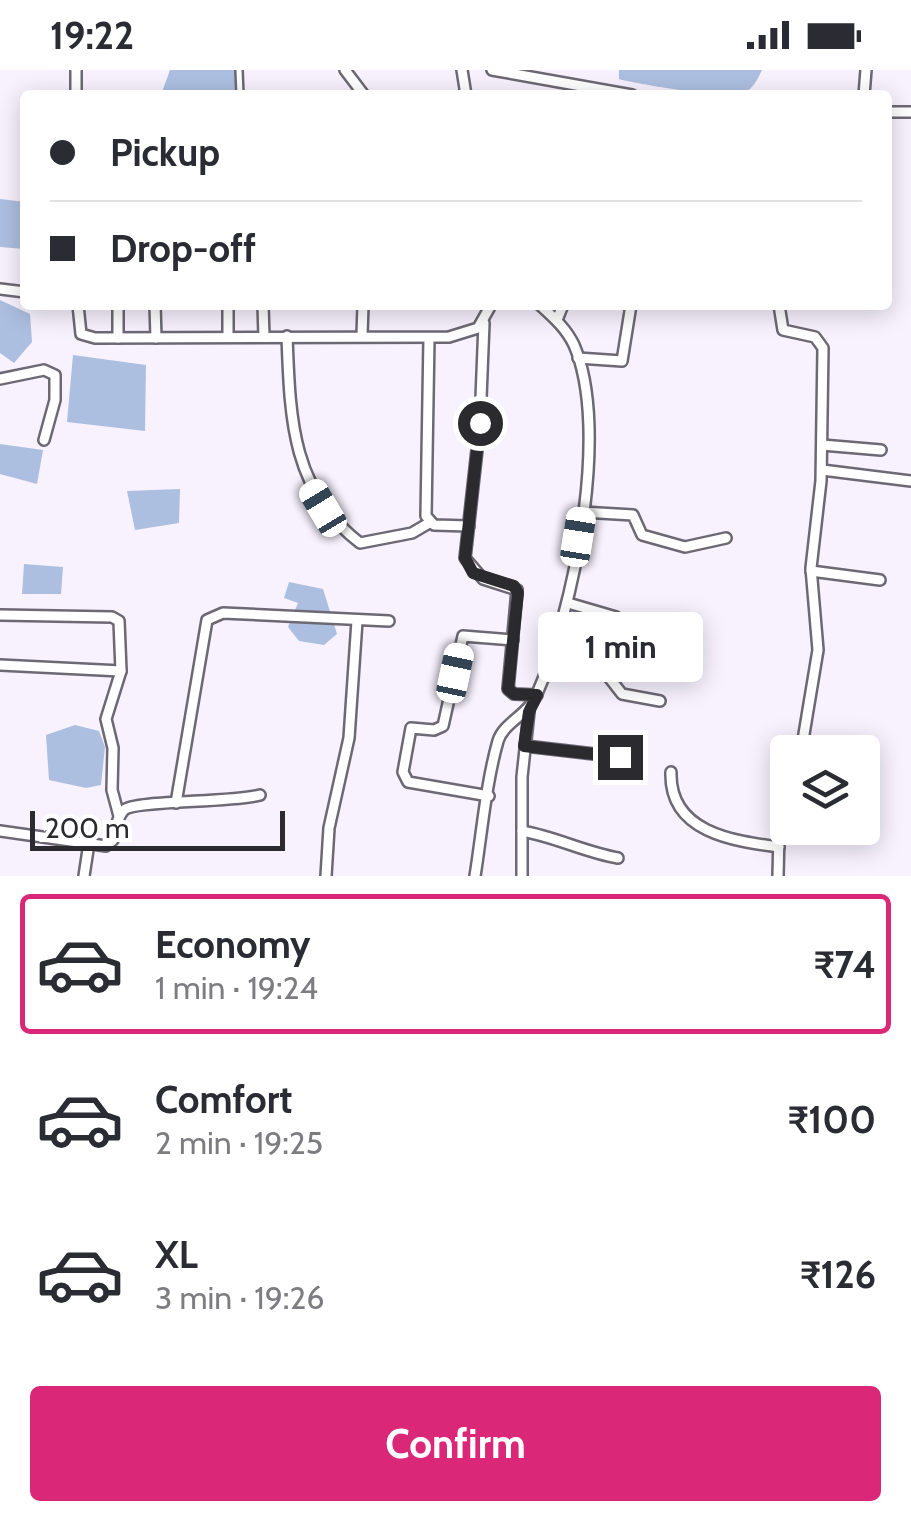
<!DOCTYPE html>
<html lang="en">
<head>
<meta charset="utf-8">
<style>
  body { margin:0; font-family:Cabin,sans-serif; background:#f2f2f3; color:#2b2b33; height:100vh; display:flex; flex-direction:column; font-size:38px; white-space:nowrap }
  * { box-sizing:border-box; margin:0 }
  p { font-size:32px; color:#7c7c81 }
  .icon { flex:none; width:55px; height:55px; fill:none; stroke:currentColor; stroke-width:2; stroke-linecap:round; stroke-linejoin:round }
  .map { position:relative; height:806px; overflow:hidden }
  .panel { display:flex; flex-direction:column; background:#fff; flex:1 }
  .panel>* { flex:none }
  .top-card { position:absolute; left:20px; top:20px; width:872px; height:220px; border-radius:10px; box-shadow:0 5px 25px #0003; display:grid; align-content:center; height:220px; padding:0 30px; background:#fff }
  .tools { position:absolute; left:770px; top:665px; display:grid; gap:20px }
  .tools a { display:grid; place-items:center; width:110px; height:110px; border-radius:10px; background:#fff; box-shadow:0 5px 25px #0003; font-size:50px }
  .scale { position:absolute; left:30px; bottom:25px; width:255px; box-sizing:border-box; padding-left:10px; border:5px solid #2b2a2e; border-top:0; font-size:28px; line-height:35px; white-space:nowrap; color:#2b2a2e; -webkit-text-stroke:8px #fff; paint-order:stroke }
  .end { position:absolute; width:45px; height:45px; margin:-22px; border:12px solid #2b2a2e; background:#fff; box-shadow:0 0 0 5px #fff }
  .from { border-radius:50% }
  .bubble { position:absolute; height:70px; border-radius:10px; background:#fff; box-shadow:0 5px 25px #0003; font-size:32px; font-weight:800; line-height:70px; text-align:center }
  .car { position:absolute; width:30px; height:60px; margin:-30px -15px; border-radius:12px; box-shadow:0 0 8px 2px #0007; background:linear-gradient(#fff 24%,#345 0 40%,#fff 0 76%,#345 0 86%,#fff 0) }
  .top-card b { display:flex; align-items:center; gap:35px; height:95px; font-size:38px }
  .top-card b+b { border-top:2px solid #e1e1e2 }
  .top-card i { width:25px; height:25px; background:#2b2b33 }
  ul { padding:18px 0 0; list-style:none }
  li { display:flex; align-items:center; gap:30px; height:140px; margin:0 20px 15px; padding:0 10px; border:5px solid transparent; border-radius:10px }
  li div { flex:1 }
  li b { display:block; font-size:38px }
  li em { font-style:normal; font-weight:800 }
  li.selected { border-color:#db2777 }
  li>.icon { width:90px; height:90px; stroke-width:1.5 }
  .button { display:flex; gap:20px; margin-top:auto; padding:20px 30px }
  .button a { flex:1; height:115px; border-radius:10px; background:#db2777; color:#fff; font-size:40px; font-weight:800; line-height:115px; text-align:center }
  .status { display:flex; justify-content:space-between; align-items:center; height:70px; padding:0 50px; background:#fff; direction:ltr }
  .status svg { height:28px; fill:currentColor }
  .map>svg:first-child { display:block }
  .water { fill:#adbfe0 }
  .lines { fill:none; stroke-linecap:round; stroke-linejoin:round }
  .lane-casing { stroke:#6d6974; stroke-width:10 }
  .street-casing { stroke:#6d6974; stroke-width:14 }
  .lane { stroke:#fff; stroke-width:5 }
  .street { stroke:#fff; stroke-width:9 }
  .route { stroke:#2b2a2e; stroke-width:12 }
</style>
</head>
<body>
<div class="status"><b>19:22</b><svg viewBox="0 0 49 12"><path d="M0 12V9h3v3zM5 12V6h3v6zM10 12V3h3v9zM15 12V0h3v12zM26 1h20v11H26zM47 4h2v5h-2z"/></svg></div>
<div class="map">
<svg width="911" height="806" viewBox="0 0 911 806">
  <rect width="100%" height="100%" fill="#f7f2fe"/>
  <g class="water">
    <polygon points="170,0 235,0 238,25 161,25"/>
    <path d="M619,0H762C757,10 753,20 741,24C728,29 636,14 619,9Z"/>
    <polygon points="0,129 25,132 24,179 0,177"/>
    <polygon points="0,230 30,244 32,272 14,293 0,283"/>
    <polygon points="73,285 146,295 145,361 67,352"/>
    <polygon points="0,374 43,380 37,414 0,404"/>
    <polygon points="180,419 179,453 135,460 127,421"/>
    <polygon points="24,494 63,497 61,524 22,524"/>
    <polygon points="289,512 323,519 337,564 324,575 299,571 288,557 298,533 284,528"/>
    <polygon points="75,655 99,661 105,677 101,715 86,718 49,710 46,665"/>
  </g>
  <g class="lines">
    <defs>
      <polyline id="lane" points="239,0 240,25"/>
      <g id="street">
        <polyline points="76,0 76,25"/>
        <polyline points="345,0 364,25"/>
        <polyline points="462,0 466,25"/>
        <polyline points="492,0 632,25"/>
        <polyline points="864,25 866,0"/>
        <polyline points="888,42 911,42"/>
        <polyline points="0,219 25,222"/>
        <polyline points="78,235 81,264 95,268 449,267 478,258 491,235"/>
        <polyline points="118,235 118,268"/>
        <polyline points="155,235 156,268"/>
        <polyline points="228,235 228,267"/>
        <polyline points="263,235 264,267"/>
        <polyline points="779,235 783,260 815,267 823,278 821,411 811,498 818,580 801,682"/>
        <polyline points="557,250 563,235"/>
        <polyline points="484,253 480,353 465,488 483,509 517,520 508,619 514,624 537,625"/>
        <polyline points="362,265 363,235"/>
        <path d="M287,266C290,347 291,420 360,473L412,463L429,453"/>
        <polyline points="429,268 426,446 434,455 469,456"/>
        <polyline points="578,288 622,291 631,235"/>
        <polyline points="0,309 44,300 55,305 55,330 44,370"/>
        <polyline points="822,375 881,380"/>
        <polyline points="822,400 911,411"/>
        <polyline points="582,442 633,445 642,465 685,477 726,468"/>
        <polyline points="811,501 880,510"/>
        <polyline points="568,533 616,547"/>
        <polyline points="0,545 112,547 119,551 121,601 106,649 113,678 112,720 119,746"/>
        <polyline points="551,587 608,606 622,624 660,631"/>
        <polyline points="0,595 121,601"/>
        <polyline points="525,676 620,687"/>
        <path d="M671,702C669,762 732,771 779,777"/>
        <polyline points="489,726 408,712 403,702 411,658 434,660 443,656 463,566 513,570"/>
        <polyline points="176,733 207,550 223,543 389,551"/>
        <path d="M0,761L106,776L113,770C116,761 116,748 124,740C135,730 232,733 260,725"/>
        <path d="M522,761C556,767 584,782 618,788"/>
        <polyline points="84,806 89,773"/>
        <polyline points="326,806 329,758 349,668 357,551"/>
        <path d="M475,806C482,762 486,713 498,671C504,652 528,645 536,626C573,543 611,360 574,275C566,258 553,247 540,235"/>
        <polyline points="522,806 522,707 529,642"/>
        <polyline points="778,806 779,764 788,732"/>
      </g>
    </defs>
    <use href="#lane" class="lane-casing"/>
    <use href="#street" class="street-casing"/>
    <use href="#lane" class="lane"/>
    <use href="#street" class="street"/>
  </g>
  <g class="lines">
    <polyline class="route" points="480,353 465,488 473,503 514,516 518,523 508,619 514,624 537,625 529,642 524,676 620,687"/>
  </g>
</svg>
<div class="tools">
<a><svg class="icon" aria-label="layers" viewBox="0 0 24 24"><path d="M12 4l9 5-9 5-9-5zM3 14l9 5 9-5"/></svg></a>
</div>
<div class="scale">200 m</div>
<i class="end from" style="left:480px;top:353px"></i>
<i class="end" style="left:620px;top:687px"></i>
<div class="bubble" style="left:538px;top:542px;width:165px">1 min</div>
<i class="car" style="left:323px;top:438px;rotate:329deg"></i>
<i class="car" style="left:578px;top:467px;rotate:9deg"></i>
<i class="car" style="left:455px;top:603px;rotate:12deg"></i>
<div class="top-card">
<b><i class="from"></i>Pickup</b>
<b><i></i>Drop-off</b>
</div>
</div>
<section class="panel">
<ul>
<li class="selected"><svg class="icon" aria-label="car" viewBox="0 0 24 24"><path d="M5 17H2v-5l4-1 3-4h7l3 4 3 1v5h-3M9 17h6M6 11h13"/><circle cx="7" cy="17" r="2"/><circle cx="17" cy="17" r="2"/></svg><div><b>Economy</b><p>1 min · 19:24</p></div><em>₹74</em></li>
<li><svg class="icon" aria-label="car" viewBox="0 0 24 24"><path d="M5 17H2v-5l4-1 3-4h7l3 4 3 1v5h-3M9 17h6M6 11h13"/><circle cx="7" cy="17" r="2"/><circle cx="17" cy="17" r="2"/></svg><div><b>Comfort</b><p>2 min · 19:25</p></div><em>₹100</em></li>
<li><svg class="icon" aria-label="car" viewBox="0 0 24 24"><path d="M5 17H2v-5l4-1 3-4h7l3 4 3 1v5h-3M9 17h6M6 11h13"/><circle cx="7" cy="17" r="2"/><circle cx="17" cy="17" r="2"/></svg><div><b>XL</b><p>3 min · 19:26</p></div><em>₹126</em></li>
</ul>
<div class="button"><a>Confirm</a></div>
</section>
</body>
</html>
